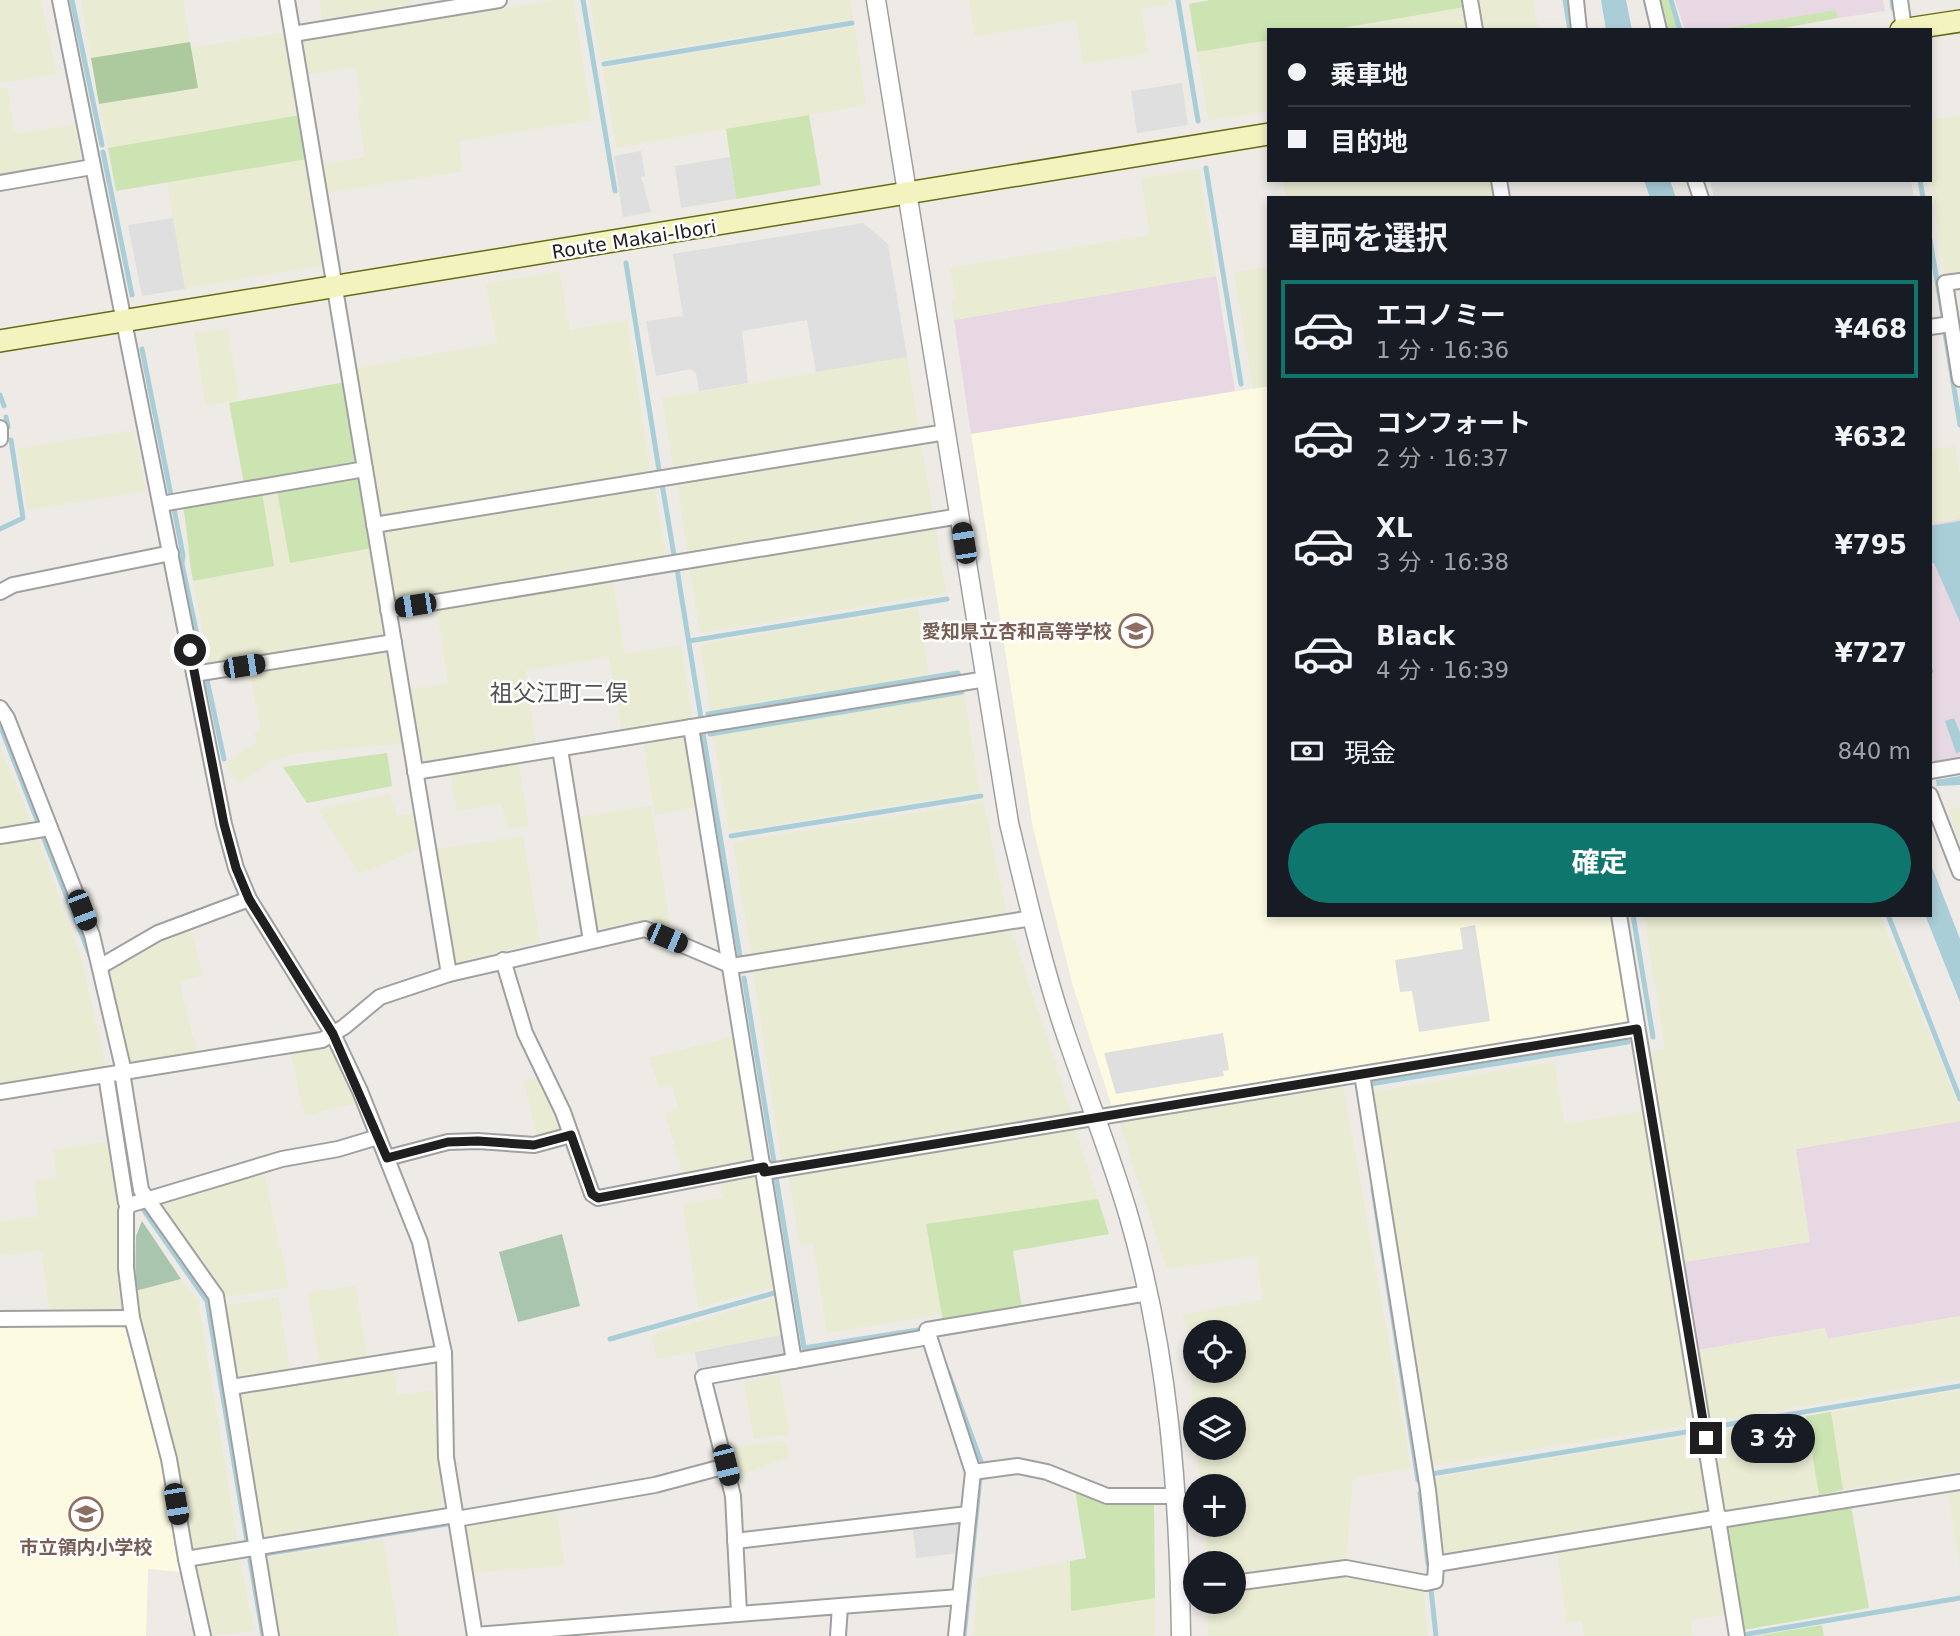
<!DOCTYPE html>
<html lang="ja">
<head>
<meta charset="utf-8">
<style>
  body { margin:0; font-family:"DejaVu Sans","Noto Sans JP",sans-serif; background:#20242c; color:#f1f3f6; height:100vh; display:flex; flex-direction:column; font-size:26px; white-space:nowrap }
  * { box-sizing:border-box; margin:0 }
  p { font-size:23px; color:#9ea1a6 }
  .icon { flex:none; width:38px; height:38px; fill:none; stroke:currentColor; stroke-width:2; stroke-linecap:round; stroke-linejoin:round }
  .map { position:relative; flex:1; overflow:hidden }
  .panel { position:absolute; left:1267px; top:196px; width:665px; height:721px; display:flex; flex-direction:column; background:#171b24; border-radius:0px; box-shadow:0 4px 10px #0003 }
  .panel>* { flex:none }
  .banner { position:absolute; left:1267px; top:28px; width:665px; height:154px; border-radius:0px; box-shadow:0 4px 10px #0003; display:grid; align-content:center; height:154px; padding:0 21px; background:#171b24 }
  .tools { position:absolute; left:1183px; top:1320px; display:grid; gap:14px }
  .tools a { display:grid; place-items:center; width:63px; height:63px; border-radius:50%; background:#171b24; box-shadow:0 4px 10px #0003; font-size:35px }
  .end { position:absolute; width:32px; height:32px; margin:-16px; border:9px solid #1f1f1f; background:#fff; box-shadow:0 0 0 4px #fff }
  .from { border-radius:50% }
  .bubble { position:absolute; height:49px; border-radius:24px; background:#171b24; box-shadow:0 4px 10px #0003; font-size:23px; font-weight:700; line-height:49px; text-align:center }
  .car { position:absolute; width:21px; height:42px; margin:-21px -10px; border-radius:9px; box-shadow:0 0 5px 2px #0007; background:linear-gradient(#222 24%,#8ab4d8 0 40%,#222 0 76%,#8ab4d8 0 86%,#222 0) }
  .banner b { display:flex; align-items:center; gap:24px; height:66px; font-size:26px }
  .banner b+b { border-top:2px solid #363941 }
  .banner i { width:18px; height:18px; background:#f1f3f6 }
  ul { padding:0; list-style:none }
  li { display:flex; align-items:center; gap:21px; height:98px; margin:0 14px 10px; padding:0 7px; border:4px solid transparent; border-radius:0px }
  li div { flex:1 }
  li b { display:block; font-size:26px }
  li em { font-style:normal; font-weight:700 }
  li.selected { border-color:#0f766e }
  li>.icon { width:63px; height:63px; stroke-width:1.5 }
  h2 { padding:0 21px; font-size:32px; line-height:84px }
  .pay { display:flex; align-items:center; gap:18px; height:77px; padding:0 21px; font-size:26px }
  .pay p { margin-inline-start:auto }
  .button { display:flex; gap:14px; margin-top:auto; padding:14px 21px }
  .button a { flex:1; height:80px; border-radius:42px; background:#0f766e; color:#fff; font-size:28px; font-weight:700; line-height:80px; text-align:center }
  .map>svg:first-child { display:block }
  .industrial { fill:#e7d8e4 }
  .education { fill:#fcfbe1 }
  .farmland { fill:#eaebd3; fill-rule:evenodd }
  .grass { fill:#cbe4b1 }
  .forest { fill:#acca9e }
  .cemetery { fill:#a9c5ad }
  .parking { fill:#dfdfdf }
  .water { fill:#aaced8 }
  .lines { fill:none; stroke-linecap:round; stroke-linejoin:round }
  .stream { stroke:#aaced8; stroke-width:5 }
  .minor-casing { stroke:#a0a0a0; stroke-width:18 }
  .tertiary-casing { stroke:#a0a0a0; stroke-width:21 }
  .secondary-casing { stroke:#636c10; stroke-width:24 }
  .minor { stroke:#fff; stroke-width:14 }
  .tertiary { stroke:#fff; stroke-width:18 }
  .secondary { stroke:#f2f3bf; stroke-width:21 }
  .route { stroke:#1f1f1f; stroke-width:9 }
  .labels { text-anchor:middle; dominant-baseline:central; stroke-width:5; stroke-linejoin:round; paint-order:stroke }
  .street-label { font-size:19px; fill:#1f1f1f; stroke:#fff }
  .education-label { font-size:19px; font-weight:bold; fill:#785e54; stroke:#fff; text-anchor:end }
  .quarter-label { font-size:23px; fill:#525252; stroke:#fff }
</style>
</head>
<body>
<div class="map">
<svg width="1960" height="1636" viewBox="0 0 1960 1636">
  <rect width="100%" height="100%" fill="#eeebe6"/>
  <g class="industrial">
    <polygon points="1675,0 1883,0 1885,11 1838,18 1836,10 1713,30 1685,30"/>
    <polygon points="1216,276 1235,391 971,434 954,320"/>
    <polygon points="1960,519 1960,758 1930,763 1930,524"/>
    <polygon points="1960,1121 1960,1316 1827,1339 1825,1328 1699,1350 1684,1262 1809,1242 1795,1149"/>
  </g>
  <g class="education">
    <polygon points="1269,386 1269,915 1613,915 1630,1021 1627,1024 1112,1107 1073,986 1033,828 971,434"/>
    <polygon points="119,1324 131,1332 165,1458 181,1572 148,1569 146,1636 0,1636 0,1326"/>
  </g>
  <g class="farmland">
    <polygon points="0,0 41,0 57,74 0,83"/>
    <polygon points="81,0 183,0 190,42 91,58"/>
    <polygon points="319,0 412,0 412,4 322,19"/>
    <polygon points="554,0 573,0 592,120 458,142 463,171 328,193 323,164 365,157 357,104 361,103 356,67 308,74 303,41"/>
    <polygon points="590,0 850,0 853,19 600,60"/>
    <polygon points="969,0 1167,0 1168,5 1141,9 1148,54 1083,64 1076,20 975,37"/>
    <polygon points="1479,0 1533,0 1538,30 1484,30"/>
    <polygon points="1465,7 1469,30 1330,30"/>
    <polygon points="855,26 866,105 616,148 603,68"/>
    <polygon points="287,32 300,115 108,148 99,104 197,88 191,48"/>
    <polygon points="1269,40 1269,111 1209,121 1197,52"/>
    <polygon points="7,87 15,134 74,124 81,160 79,165 0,178 0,88"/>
    <polygon points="1960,115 1960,276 1945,278 1930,178 1930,120"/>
    <polygon points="307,159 323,262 320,266 185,289 167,182"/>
    <polygon points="1199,169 1216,276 954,320 951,301 956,299 950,268 1150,235 1141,178"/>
    <polygon points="1283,180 1495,180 1498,198 1286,198"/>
    <polygon points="1269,267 1269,386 1253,389 1234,272"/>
    <polygon points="559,271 570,330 627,320 651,476 389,519 378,517 355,368 497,343 486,284"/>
    <polygon points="228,328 240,400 206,406 194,333"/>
    <polygon points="907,357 919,431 674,472 662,398"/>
    <polygon points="134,430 146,491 27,510 18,448"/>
    <polygon points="920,438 933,514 688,555 676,479"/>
    <polygon points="1955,445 1960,477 1960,519 1930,524 1930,450"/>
    <polygon points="653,482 667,560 401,603 395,598 383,529"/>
    <polygon points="277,490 372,548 385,633 382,637 209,667 193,581 274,566 262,492"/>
    <polygon points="935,525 946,593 700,633 689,566"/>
    <polygon points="612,577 625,654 681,645 693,721 622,732 609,657 525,671 536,746 429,764 421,758 410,689 448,683 436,606"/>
    <polygon points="918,608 929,675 711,711 700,644"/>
    <polygon points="385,648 389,651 404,743 293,754 270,762 239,784 225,763 257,742 254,732 261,730 249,671"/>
    <polygon points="964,694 980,792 729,832 713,735"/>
    <polygon points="681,734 688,738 699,807 655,815 643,740"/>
    <polygon points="0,746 32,823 0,831"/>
    <polygon points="518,761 529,826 506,829 502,804 457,811 450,771"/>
    <polygon points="390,794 397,816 414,813 421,848 359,874 318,809"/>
    <polygon points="983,802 1007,914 751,955 733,842"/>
    <polygon points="651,806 671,929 646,920 601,929 594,923 576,817"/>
    <polygon points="1960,807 1960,843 1948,810"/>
    <polygon points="31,835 38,838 82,961 106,1066 0,1084 0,840"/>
    <polygon points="523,836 540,942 456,963 453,960 436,849"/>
    <polygon points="1644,915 1880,915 1960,1108 1960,1121 1796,1149 1810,1242 1684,1262 1650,1052 1665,1049"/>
    <polygon points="190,926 203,975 179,982 197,1052 128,1064 105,970 160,938"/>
    <polygon points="1011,929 1072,1116 782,1164 753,971"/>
    <polygon points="739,1035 757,1156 752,1163 683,1175 665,1113 678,1109 672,1085 659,1088 649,1058"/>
    <polygon points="324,1047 330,1050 343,1072 356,1103 305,1116 290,1052"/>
    <polygon points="1554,1062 1565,1124 1646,1110 1698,1423 1428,1466 1369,1092"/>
    <polygon points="540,1077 563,1128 560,1134 537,1140 524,1080"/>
    <path d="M1343,1084L1411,1468L1353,1478L1346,1562L1234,1578V1563H1207L1205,1524H1234V1486H1201L1196,1447H1234V1409H1195V1445L1192,1420V1341L1182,1314L1263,1300L1256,1256L1167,1269L1119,1121ZM1195,1332H1234V1370H1195Z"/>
    <polygon points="1074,1126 1098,1199 926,1224 942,1314 827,1333 813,1244 800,1246 788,1173"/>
    <polygon points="111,1141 121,1203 125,1304 119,1312 50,1312 41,1250 0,1256 0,1222 39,1216 34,1182 57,1178 53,1150"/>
    <polygon points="263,1170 289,1287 221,1298 155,1202"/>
    <polygon points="753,1174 759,1177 777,1286 698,1308 683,1204 722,1198 720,1179"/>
    <polygon points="181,1279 198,1300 238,1546 192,1554 135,1291"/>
    <polygon points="356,1286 368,1361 320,1369 308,1292"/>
    <polygon points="278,1297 291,1374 236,1383 224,1306"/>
    <polygon points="780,1297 786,1334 657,1359 652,1335"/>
    <polygon points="1960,1316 1960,1379 1711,1422 1699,1350 1825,1328 1828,1339"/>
    <polygon points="393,1365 397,1395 433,1390 444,1513 260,1541 238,1390"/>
    <polygon points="779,1375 790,1434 754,1439 744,1382"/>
    <polygon points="1960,1390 1960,1471 1843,1490 1831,1412"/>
    <polygon points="1806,1416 1819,1495 1726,1510 1712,1432"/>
    <polygon points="1699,1434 1711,1511 1442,1556 1431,1478"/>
    <polygon points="786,1441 790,1457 737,1476 732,1447"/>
    <polygon points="1960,1488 1960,1568 1947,1490"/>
    <polygon points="556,1508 565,1566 471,1573 462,1526 466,1522"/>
    <polygon points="1714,1524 1728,1614 1690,1620 1693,1636 1584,1636 1582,1621 1567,1624 1557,1551"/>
    <polygon points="383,1539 399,1636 276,1636 264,1558"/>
    <polygon points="239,1555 254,1631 208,1636 195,1563"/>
    <polygon points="1070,1561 1071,1610 1155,1598 1155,1636 973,1636 978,1578"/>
    <polygon points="1346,1573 1423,1586 1428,1636 1208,1636 1208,1601 1234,1601 1234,1588"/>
  </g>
  <g class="grass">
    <polygon points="1210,0 1464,0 1465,7 1330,30 1269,30 1269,40 1197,52 1189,4"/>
    <polygon points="1657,0 1669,0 1678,30 1664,30"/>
    <polygon points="1836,10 1838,18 1773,30 1713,30"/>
    <polygon points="300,115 307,159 116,191 108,148"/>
    <polygon points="809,115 821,185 736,199 726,129"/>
    <polygon points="345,382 357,463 244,483 229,403"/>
    <polygon points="358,475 372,548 290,563 277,490"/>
    <path d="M262,492L274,566L193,581C188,556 188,532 183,507Z"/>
    <polygon points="387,753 392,786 307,803 283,767"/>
    <polygon points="1098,1199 1109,1234 1013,1251 1022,1308 943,1321 926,1224"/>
    <polygon points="1831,1412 1843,1490 1819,1495 1806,1416"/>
    <polygon points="1075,1490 1154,1502 1155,1598 1071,1611 1070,1561 1086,1558"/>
    <polygon points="1851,1506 1869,1608 1743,1630 1727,1526"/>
    <polygon points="1822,1625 1824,1636 1756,1636"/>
  </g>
  <polygon class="forest" points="190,42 198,88 99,104 91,58"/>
  <g class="cemetery">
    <polygon points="142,1221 181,1279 135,1291 136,1236"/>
    <polygon points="562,1234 580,1306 518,1322 499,1252"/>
  </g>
  <g class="parking">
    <polygon points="1182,83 1188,125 1137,133 1131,91"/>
    <polygon points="641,151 645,176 641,177 651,212 623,217 614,156"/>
    <polygon points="730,157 736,199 681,208 675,166"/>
    <polygon points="1710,180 1911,180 1914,198 1714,198"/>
    <polygon points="173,218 185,289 142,296 128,225"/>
    <polygon points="863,223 888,244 907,357 816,372 807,320 742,331 748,383 699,391 696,373 690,369 656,376 646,321 683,316 673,254"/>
    <polygon points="1475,925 1490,1021 1419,1032 1412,991 1400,992 1395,960 1463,949 1460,928"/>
    <polygon points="1223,1033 1229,1070 1223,1071 1224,1076 1116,1094 1104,1053"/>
    <polygon points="786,1334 789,1349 785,1358 699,1374 695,1352"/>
    <polygon points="962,1523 959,1553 916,1558 913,1529"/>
  </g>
  <g class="water">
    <polygon points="1601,0 1626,0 1632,30 1606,30"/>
    <polygon points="1644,180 1670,180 1676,198 1650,198"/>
    <polygon points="1960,521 1960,622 1934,563 1930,563 1930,526"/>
    <polygon points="1954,718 1960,733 1960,752 1956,753 1945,721"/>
    <polygon points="1960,776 1960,785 1937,786 1936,780"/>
    <polygon points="1930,862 1960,939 1960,1002 1925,915 1930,915"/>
  </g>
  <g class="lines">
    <g class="stream">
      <polyline points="72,0 102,145"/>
      <polyline points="583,0 615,191"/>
      <polyline points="1178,0 1198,121"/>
      <polyline points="1565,0 1570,30"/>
      <polyline points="1671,0 1680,30"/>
      <polyline points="1892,0 1893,8"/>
      <polyline points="604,64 852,23"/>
      <polyline points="103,152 132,295"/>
      <polyline points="1206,168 1241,384"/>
      <polyline points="1920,180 1923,198"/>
      <polyline points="1930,240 1943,316"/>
      <polyline points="626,263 659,470"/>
      <polyline points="1945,333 1960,425"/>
      <polyline points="142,349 171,495"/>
      <polyline points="0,395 4,406"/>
      <polyline points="6,417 8,427"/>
      <polyline points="662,484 674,555"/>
      <polyline points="174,509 183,555 182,564 203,663"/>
      <polyline points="0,529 23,518 11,440"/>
      <polyline points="677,569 701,718"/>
      <polyline points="689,641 947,599"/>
      <polyline points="1930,670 1931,671"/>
      <polyline points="207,680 224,759"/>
      <polyline points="708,714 958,673"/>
      <polyline points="0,725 37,820"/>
      <polyline points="703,733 740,956"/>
      <polyline points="710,734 962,692"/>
      <polyline points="731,836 981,796"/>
      <polyline points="44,839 91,958"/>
      <polyline points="1633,915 1653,1037"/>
      <polyline points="1888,915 1960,1099"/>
      <polyline points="744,978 774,1162"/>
      <polyline points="1370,1084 1628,1042"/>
      <polyline points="776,1177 804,1348 918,1330"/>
      <polyline points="1373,1189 1418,1480"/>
      <polyline points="143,1209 207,1301 247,1541"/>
      <polyline points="610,1339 778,1292"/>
      <polyline points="948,1372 982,1464"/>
      <polyline points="1713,1427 1960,1386"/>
      <polyline points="1431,1474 1698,1430"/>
      <polyline points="1420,1493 1428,1564"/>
      <polyline points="265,1554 447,1524"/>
      <polyline points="250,1560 263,1636"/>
      <polyline points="1431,1589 1436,1636"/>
      <polyline points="1748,1634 1960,1598"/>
      <polyline points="964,1636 980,1478"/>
    </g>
    <defs>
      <g id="minor">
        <polyline points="60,0 224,824 236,868 249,899 333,1034 360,1091 420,1242 444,1353 446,1457 475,1636"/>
        <polyline points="287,0 449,974"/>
        <polyline points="1470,0 1475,30"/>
        <polyline points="1576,0 1579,30"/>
        <polyline points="1652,0 1659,30"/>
        <polyline points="1900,0 1904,29"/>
        <polyline points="293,34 499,0"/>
        <polyline points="1499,180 1502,198"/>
        <polyline points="1695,180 1701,198"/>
        <polyline points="0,183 92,167"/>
        <polyline points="1960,281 1945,283 1960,379"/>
        <polyline points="1930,327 1951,324"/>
        <polyline points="0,428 0,439"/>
        <polyline points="161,504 365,469"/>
        <polyline points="374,525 946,432"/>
        <polyline points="0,592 13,585 171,553"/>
        <polyline points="388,610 960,516"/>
        <polyline points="194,674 394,642"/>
        <polyline points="0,708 7,718 92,935 124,1072"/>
        <polyline points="691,727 794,1361"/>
        <polyline points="560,749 591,941"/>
        <polyline points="1930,771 1960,766"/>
        <polyline points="415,772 986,679"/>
        <polyline points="1930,795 1960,872"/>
        <polyline points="0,836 50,828"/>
        <polyline points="1619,915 1737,1636"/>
        <polyline points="503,960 525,1033 563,1112 592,1194 598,1198 764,1166"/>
        <polyline points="101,966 158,933 249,899"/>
        <polyline points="122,1072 141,1190 216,1296 271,1636"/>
        <polyline points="1362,1074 1428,1490 1436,1564"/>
        <polyline points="106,1075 126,1203 129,1205"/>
        <polyline points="0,1092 322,1040 344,1027 380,997 449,974 645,929 732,966 1032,918"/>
        <polyline points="387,1158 448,1142 478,1141 534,1145 571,1135"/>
        <polyline points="764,1172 1637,1029"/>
        <polyline points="132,1318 126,1268 126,1211 129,1205 282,1159 338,1149 378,1137"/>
        <polyline points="0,1319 132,1318 169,1459 186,1559 203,1636"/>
        <polyline points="231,1387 444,1353"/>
        <polyline points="973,1472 1018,1466 1047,1472 1107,1496 1178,1496"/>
        <polyline points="456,1519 655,1485 726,1466"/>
        <polyline points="1720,1520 1960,1482"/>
        <polyline points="735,1541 968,1514"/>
        <polyline points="186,1559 455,1515"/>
        <polyline points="1234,1583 1346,1568 1426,1583 1435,1581 1436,1564 1720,1517"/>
        <polyline points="840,1606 960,1597"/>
        <polyline points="739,1613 733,1496 703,1377 928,1337"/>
        <polyline points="475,1635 840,1606 838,1636"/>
        <polyline points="956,1636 973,1472 927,1330 1148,1293"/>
      </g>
      <path id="tertiary" d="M876,0L1009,823C1026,893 1042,964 1065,1032C1086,1094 1111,1155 1129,1217C1169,1355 1179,1494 1181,1636"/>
      <g id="secondary">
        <polyline points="1901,30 1960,21"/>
        <polyline points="0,341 1269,134"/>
      </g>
    </defs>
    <use href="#minor" class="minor-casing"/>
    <use href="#tertiary" class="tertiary-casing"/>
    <use href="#secondary" class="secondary-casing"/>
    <use href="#minor" class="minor"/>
    <use href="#tertiary" class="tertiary"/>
    <use href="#secondary" class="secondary"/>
  </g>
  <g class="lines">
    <polyline class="route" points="190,650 224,824 236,868 249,899 333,1034 387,1158 448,1142 478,1141 534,1145 571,1135 592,1194 598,1198 764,1167 764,1172 1637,1029 1706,1438"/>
  </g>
  <defs>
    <symbol id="school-ring" viewBox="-11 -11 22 22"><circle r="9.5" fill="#fff" stroke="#8d6e63" stroke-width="1.5"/><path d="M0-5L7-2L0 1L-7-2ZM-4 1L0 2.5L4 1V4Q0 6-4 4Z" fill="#8d6e63"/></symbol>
  </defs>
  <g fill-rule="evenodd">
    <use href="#school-ring" x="1117" y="612" width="38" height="38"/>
    <use href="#school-ring" x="67" y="1495" width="38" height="38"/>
  </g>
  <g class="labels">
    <g class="street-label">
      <text transform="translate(634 239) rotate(-9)">Route Makai-Ibori</text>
    </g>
    <g class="education-label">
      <text x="1112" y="631">愛知県立杏和高等学校</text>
      <text x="86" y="1547" text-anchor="middle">市立領内小学校</text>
    </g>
    <g class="quarter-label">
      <text x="559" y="693">祖父江町二俣</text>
    </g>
  </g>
</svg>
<div class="tools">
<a><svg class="icon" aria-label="locate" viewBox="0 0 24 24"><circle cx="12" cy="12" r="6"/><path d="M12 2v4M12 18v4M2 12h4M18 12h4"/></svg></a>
<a><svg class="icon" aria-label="layers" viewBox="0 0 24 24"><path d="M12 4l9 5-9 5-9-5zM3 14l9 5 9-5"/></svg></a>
<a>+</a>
<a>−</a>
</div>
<i class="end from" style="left:190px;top:650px"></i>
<i class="end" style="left:1706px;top:1438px"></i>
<div class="bubble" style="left:1731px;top:1414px;width:84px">3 分</div>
<i class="car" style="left:964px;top:543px;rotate:351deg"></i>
<i class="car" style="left:415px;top:605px;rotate:261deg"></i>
<i class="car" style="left:244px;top:666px;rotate:81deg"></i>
<i class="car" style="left:82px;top:910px;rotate:159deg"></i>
<i class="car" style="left:667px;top:938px;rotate:113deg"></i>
<i class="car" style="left:726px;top:1465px;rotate:166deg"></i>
<i class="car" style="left:176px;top:1504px;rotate:170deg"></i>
<div class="banner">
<b><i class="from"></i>乗車地</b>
<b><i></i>目的地</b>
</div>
<section class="panel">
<h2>車両を選択</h2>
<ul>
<li class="selected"><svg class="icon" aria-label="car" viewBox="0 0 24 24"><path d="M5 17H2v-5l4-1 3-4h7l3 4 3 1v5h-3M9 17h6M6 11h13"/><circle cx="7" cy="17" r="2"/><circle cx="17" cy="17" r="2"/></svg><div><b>エコノミー</b><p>1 分 · 16:36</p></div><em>¥468</em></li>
<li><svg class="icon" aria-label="car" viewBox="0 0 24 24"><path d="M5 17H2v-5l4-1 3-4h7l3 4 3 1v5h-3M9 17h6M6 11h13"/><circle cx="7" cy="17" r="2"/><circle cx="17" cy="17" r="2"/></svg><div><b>コンフォート</b><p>2 分 · 16:37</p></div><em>¥632</em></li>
<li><svg class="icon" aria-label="car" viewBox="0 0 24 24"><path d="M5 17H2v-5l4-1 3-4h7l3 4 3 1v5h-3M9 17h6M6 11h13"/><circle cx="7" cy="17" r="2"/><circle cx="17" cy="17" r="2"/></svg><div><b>XL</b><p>3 分 · 16:38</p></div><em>¥795</em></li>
<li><svg class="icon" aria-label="car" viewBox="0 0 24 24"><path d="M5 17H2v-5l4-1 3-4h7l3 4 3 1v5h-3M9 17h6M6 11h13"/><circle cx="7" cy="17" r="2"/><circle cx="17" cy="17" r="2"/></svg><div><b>Black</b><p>4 分 · 16:39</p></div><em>¥727</em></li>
</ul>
<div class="pay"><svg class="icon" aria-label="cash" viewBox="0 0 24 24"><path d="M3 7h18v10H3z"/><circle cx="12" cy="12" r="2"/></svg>現金<p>840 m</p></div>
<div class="button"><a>確定</a></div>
</section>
</div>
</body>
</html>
